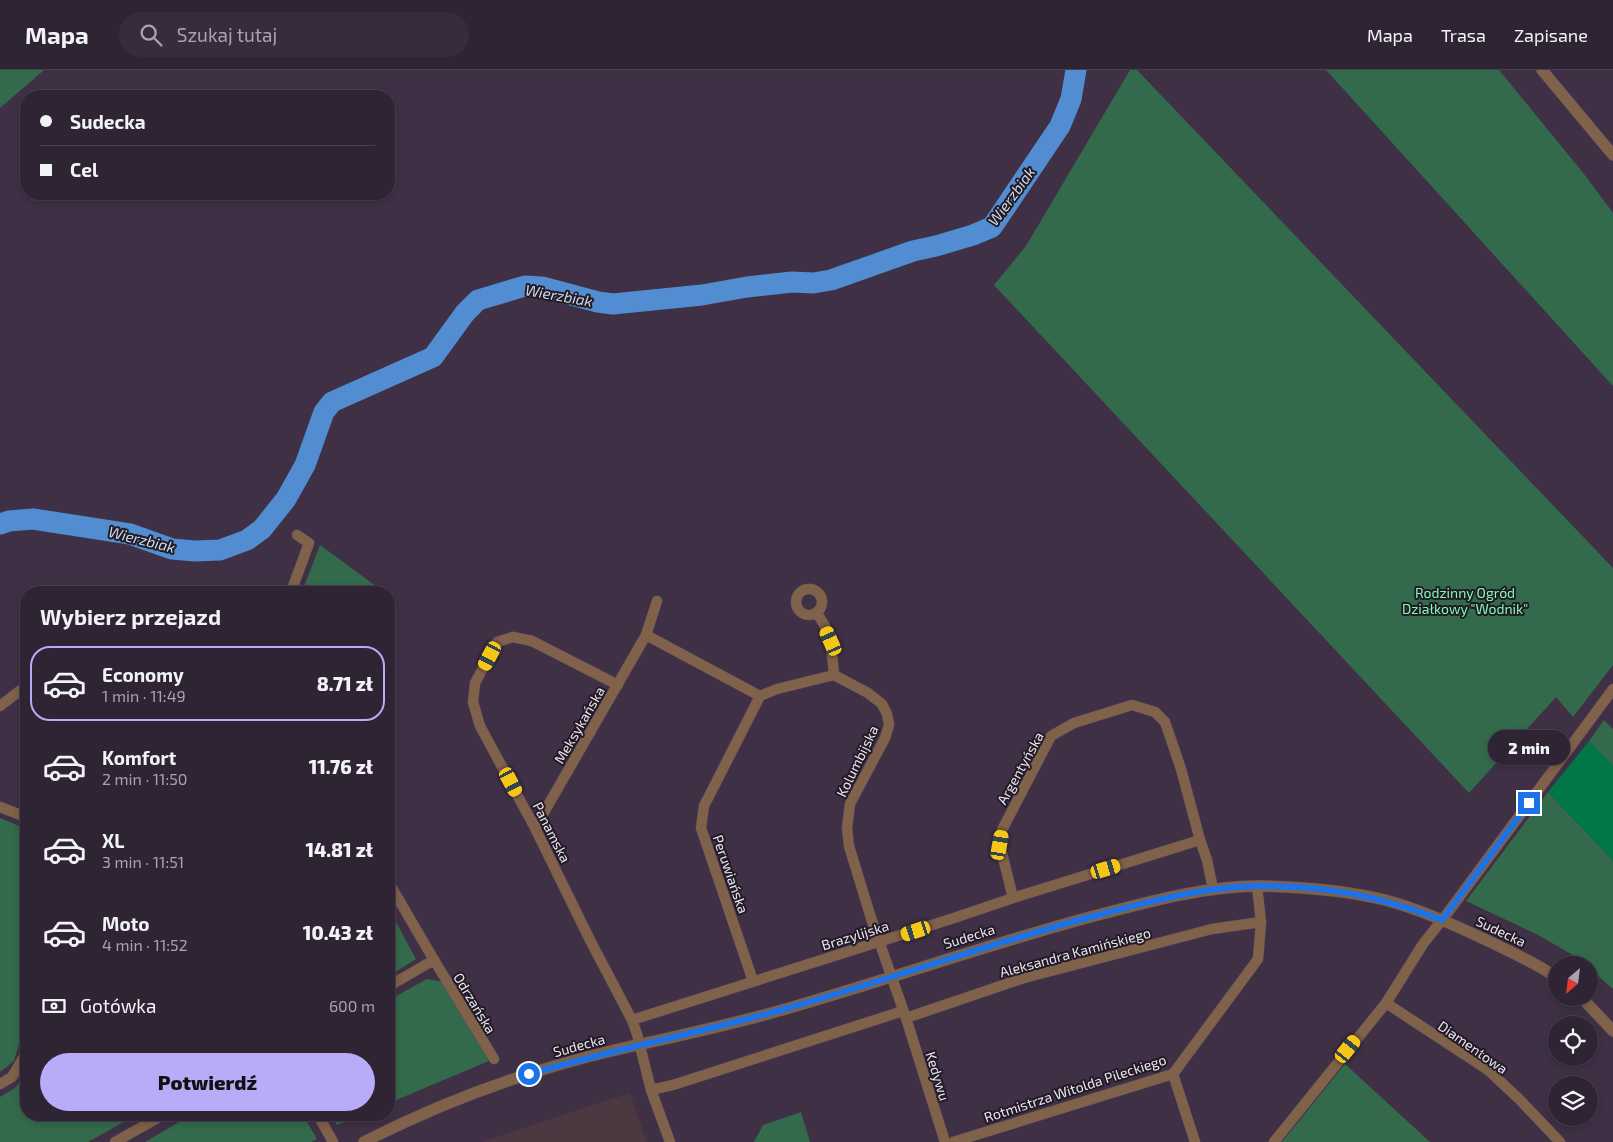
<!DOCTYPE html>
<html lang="pl">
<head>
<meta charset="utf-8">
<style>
  body { margin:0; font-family:"Exo 2",sans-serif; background:#372c3c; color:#f1f3f6; height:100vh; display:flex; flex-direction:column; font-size:19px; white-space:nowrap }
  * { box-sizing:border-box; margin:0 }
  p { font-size:16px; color:#a7a4ac }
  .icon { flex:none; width:28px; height:28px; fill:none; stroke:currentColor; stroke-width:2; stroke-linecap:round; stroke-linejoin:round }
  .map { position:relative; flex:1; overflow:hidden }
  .sheet { position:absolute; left:20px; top:516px; width:375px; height:535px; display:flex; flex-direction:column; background:#2f2434; border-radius:20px; box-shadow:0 2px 8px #0003,0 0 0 1px #4a414f }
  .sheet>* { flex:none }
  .guide { position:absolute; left:20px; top:20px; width:375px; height:110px; border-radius:20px; box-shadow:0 2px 8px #0003,0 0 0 1px #4a414f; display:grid; align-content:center; height:110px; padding:0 20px; background:#2f2434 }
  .needle { width:32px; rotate:208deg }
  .buttons { position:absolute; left:1548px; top:886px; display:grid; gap:10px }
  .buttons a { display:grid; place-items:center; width:50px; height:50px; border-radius:50%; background:#2f2434; box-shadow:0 2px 8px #0003,0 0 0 1px #4a414f; font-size:25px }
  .end { position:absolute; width:22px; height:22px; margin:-11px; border:6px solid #1a73e8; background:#fff; box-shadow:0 0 0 2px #fff }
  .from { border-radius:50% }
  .bubble { position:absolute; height:35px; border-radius:18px; background:#2f2434; box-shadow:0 2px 8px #0003,0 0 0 1px #4a414f; font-size:16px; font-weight:800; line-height:35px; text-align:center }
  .car { position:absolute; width:15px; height:30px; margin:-15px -8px; border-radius:6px; box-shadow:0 0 4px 1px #0007; background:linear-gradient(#f5c518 24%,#345 0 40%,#f5c518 0 76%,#345 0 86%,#f5c518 0) }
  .guide b { display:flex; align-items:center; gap:18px; height:48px; font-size:19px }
  .guide b+b { border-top:1px solid #4a414f }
  .guide i { width:12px; height:12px; background:#f1f3f6 }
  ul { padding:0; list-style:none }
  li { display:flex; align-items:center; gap:15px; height:75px; margin:0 10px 8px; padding:0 10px; border:2px solid transparent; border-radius:20px }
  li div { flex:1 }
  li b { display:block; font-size:19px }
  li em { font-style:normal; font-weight:800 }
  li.selected { border-color:#b8abf7 }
  li>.icon { width:45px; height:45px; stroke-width:1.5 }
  h2 { padding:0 20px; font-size:22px; line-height:60px }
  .pay { display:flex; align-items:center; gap:12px; height:55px; padding:0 20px; font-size:19px }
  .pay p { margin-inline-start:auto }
  .action { display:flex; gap:10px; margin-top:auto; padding:10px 20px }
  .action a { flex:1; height:58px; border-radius:30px; background:#b8abf7; color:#111; font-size:20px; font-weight:800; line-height:58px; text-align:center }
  header { display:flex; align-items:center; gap:30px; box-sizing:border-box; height:70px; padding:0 25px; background:#2f2434; border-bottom:1px solid #4a414f }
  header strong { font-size:24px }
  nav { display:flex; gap:28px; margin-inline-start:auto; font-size:18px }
  .search { width:350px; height:45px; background:#372c3c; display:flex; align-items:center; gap:12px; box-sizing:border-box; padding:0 18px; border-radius:28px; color:#a7a4ac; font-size:19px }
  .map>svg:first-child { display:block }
  .commercial { fill:#4b3841 }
  .green { fill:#346a4c }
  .forest { fill:#007747 }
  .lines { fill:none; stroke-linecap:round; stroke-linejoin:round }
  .river { stroke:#518dd0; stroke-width:21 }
  .minor-casing { stroke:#5b4d62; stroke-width:11 }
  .tertiary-casing { stroke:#5b4d62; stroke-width:12 }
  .minor { stroke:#806149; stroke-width:10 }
  .tertiary { stroke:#806149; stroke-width:11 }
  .route { stroke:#1a73e8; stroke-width:6 }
  .labels { text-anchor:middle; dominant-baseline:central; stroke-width:4; stroke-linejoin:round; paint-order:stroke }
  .park-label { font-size:14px; fill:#7efcb6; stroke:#221b25 }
  .street-label { font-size:14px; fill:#ede4f2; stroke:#221b25 }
  .water-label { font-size:15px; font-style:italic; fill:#ccdcee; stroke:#221b25 }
</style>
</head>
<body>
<header>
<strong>Mapa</strong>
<div class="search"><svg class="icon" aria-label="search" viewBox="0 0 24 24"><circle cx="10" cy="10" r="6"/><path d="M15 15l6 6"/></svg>Szukaj tutaj</div>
<nav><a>Mapa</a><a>Trasa</a><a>Zapisane</a></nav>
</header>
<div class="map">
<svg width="1613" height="1072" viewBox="0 0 1613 1072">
  <rect width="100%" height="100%" fill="#3f3046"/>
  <polygon class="commercial" points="630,1023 647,1072 481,1072"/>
  <g class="green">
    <polygon points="0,0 44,0 0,38"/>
    <polygon points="1130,0 1137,0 1613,498 1613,595 1573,647 1556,627 1469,723 994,215 1026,176"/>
    <polygon points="1326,0 1499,0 1584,104 1613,143 1613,316"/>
    <polygon points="320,475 384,522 302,522"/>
    <polygon points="1604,650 1613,659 1613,696 1589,671"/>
    <polygon points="1548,722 1613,790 1613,919 1589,898 1589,895 1585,895 1573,885 1538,865 1466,831"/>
    <polygon points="0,748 26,759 26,951 14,991 0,1002"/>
    <polygon points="389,839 416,889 389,906"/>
    <polygon points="427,909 444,912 489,991 389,1033 389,930"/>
    <polygon points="1345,994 1430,1072 1282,1072"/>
    <polygon points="26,1003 26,1045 136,1045 88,1072 0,1072 0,1027 15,1018"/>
    <polygon points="801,1042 810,1072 754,1072 763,1055"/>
    <polygon points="191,1045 303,1045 317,1069 311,1072 145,1072"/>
    <polygon points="331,1045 361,1045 337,1055"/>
  </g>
  <polygon class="forest" points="1589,671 1613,696 1613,790 1548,722"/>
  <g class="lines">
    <polyline class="river" points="0,454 9,451 33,449 130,464 172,479 195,481 220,480 247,470 262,459 286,429 305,395 324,342 332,332 433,287 465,243 478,230 525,216 542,217 598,232 613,234 702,225 747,217 792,212 813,213 831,210 913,181 936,176 973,165 992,157 1060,56 1071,29 1076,0"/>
    <defs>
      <g id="minor">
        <circle cx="809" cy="532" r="13"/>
        <polyline points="291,522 309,473 297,465"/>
        <path d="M816,543C831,559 832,583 834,605L868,623L882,634L887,644L889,655L885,668L850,734L847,758L849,776L871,848L906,948L1024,908L1212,859L1261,852"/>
        <polyline points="646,565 657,531"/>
        <polyline points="618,615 532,571 513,567 497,572 475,613 473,632 480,656 535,758 591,872 632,950 637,964 651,1020 670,1072"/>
        <polyline points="760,626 777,619 834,605"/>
        <polyline points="0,636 26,616"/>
        <polyline points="0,737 26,747"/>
        <polyline points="535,758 646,565 760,626"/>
        <polyline points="389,813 434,890 389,916"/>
        <polyline points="1013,828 1000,775 1002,760 1051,666 1074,653 1132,635 1155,642 1165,652 1181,699 1200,770 1207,790 1213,819"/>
        <polyline points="434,890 494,989"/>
        <polyline points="753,911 701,758 704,736 760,626"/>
        <polyline points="1386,933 1488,1000 1519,1029 1560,1072"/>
        <polyline points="906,948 945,1072"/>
        <polyline points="632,950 951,849 1013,828 1200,770"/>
        <polyline points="1173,1004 1195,1072"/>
        <polyline points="0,1014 12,1007 26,983"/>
        <polyline points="651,1020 673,1015 903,941"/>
        <polyline points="318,1045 333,1072"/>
        <polyline points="115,1072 163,1045"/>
        <polyline points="953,1072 1173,1004 1258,889 1261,852 1257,816"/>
        <polyline points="1274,1072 1386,933 1423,874 1449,841 1613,619"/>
      </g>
      <g id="tertiary">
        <polyline points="1542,0 1613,85"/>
        <polyline points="1582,928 1613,961"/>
        <path d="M364,1072C442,1032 527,1001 611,981C668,968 726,956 782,940C887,910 989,874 1094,846C1148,832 1204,816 1261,816C1303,817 1344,820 1385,830C1419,839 1452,854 1484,869C1509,881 1534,892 1556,907"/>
      </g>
    </defs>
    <use href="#minor" class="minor-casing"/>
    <use href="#tertiary" class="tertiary-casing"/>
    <use href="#minor" class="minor"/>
    <use href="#tertiary" class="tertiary"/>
  </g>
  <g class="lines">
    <path class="route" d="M529,1004C612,980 697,963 781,940C885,911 986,875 1090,847C1144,833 1200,817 1257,816C1324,815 1380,826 1442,850L1529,733"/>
  </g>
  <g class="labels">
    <g class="park-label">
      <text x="1465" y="522">Rodzinny Ogród<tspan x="1465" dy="16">Działkowy "Wodnik"</tspan></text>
    </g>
    <g class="street-label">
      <text transform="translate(579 655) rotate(-60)">Meksykańska</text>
      <text transform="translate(857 691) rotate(-64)">Kolumbijska</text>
      <text transform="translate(1020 698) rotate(-61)">Argentyńska</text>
      <text transform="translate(552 762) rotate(63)">Panamska</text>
      <text transform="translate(731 804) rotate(71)">Peruwiańska</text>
      <text transform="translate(1501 861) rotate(25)">Sudecka</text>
      <text transform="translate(855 865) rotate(-17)">Brazylijska</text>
      <text transform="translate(969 866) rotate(-17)">Sudecka</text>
      <text transform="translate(1075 882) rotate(-15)">Aleksandra Kamińskiego</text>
      <text transform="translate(475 933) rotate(59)">Odrzańska</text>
      <text transform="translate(579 975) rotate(-15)">Sudecka</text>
      <text transform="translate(1473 977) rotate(35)">Diamentowa</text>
      <text transform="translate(938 1006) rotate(73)">Kedywu</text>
      <text transform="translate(1075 1018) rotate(-18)">Rotmistrza Witolda Pileckiego</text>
    </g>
    <g class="water-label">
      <text transform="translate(1011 126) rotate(-54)">Wierzbiak</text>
      <text transform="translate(559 225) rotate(10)">Wierzbiak</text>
      <text transform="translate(142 469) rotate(14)">Wierzbiak</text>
    </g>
  </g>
</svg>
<div class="buttons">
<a><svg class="needle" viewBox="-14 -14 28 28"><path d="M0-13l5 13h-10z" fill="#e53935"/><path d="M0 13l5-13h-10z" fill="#a7a4ac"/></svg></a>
<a><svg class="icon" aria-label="locate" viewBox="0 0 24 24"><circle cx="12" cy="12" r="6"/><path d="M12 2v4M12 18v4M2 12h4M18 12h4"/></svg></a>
<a><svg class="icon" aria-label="layers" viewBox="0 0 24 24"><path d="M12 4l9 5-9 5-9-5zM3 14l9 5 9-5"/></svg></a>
</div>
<i class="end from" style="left:529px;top:1004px"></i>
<i class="end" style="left:1529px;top:733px"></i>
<div class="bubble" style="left:1488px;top:660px;width:82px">2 min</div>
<i class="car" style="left:831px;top:571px;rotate:336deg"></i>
<i class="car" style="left:490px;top:586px;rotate:208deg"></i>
<i class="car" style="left:511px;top:712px;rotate:152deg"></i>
<i class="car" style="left:1000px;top:775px;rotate:10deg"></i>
<i class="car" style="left:1106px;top:799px;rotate:73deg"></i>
<i class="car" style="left:916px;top:861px;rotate:252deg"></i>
<i class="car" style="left:1348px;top:979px;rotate:39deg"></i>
<div class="guide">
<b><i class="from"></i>Sudecka</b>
<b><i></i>Cel</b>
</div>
<section class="sheet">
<h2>Wybierz przejazd</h2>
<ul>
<li class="selected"><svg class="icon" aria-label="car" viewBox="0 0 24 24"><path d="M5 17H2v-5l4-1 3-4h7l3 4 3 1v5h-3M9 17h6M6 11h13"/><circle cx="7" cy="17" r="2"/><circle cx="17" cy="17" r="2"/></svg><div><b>Economy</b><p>1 min · 11:49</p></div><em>8.71 zł</em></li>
<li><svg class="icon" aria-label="car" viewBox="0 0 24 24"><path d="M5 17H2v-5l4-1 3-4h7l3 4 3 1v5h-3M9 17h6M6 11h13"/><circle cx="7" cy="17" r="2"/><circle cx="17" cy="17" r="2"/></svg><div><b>Komfort</b><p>2 min · 11:50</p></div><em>11.76 zł</em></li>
<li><svg class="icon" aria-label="car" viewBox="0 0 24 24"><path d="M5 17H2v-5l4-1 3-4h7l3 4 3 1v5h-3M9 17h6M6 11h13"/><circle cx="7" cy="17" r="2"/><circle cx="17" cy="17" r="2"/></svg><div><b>XL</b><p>3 min · 11:51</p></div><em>14.81 zł</em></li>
<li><svg class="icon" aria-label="car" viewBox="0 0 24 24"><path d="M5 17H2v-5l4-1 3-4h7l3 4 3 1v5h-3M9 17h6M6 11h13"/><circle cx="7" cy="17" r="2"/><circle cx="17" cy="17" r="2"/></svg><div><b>Moto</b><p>4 min · 11:52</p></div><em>10.43 zł</em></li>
</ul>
<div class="pay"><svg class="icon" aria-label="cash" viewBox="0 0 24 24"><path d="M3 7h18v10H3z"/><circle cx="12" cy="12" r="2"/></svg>Gotówka<p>600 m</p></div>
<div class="action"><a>Potwierdź</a></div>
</section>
</div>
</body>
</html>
